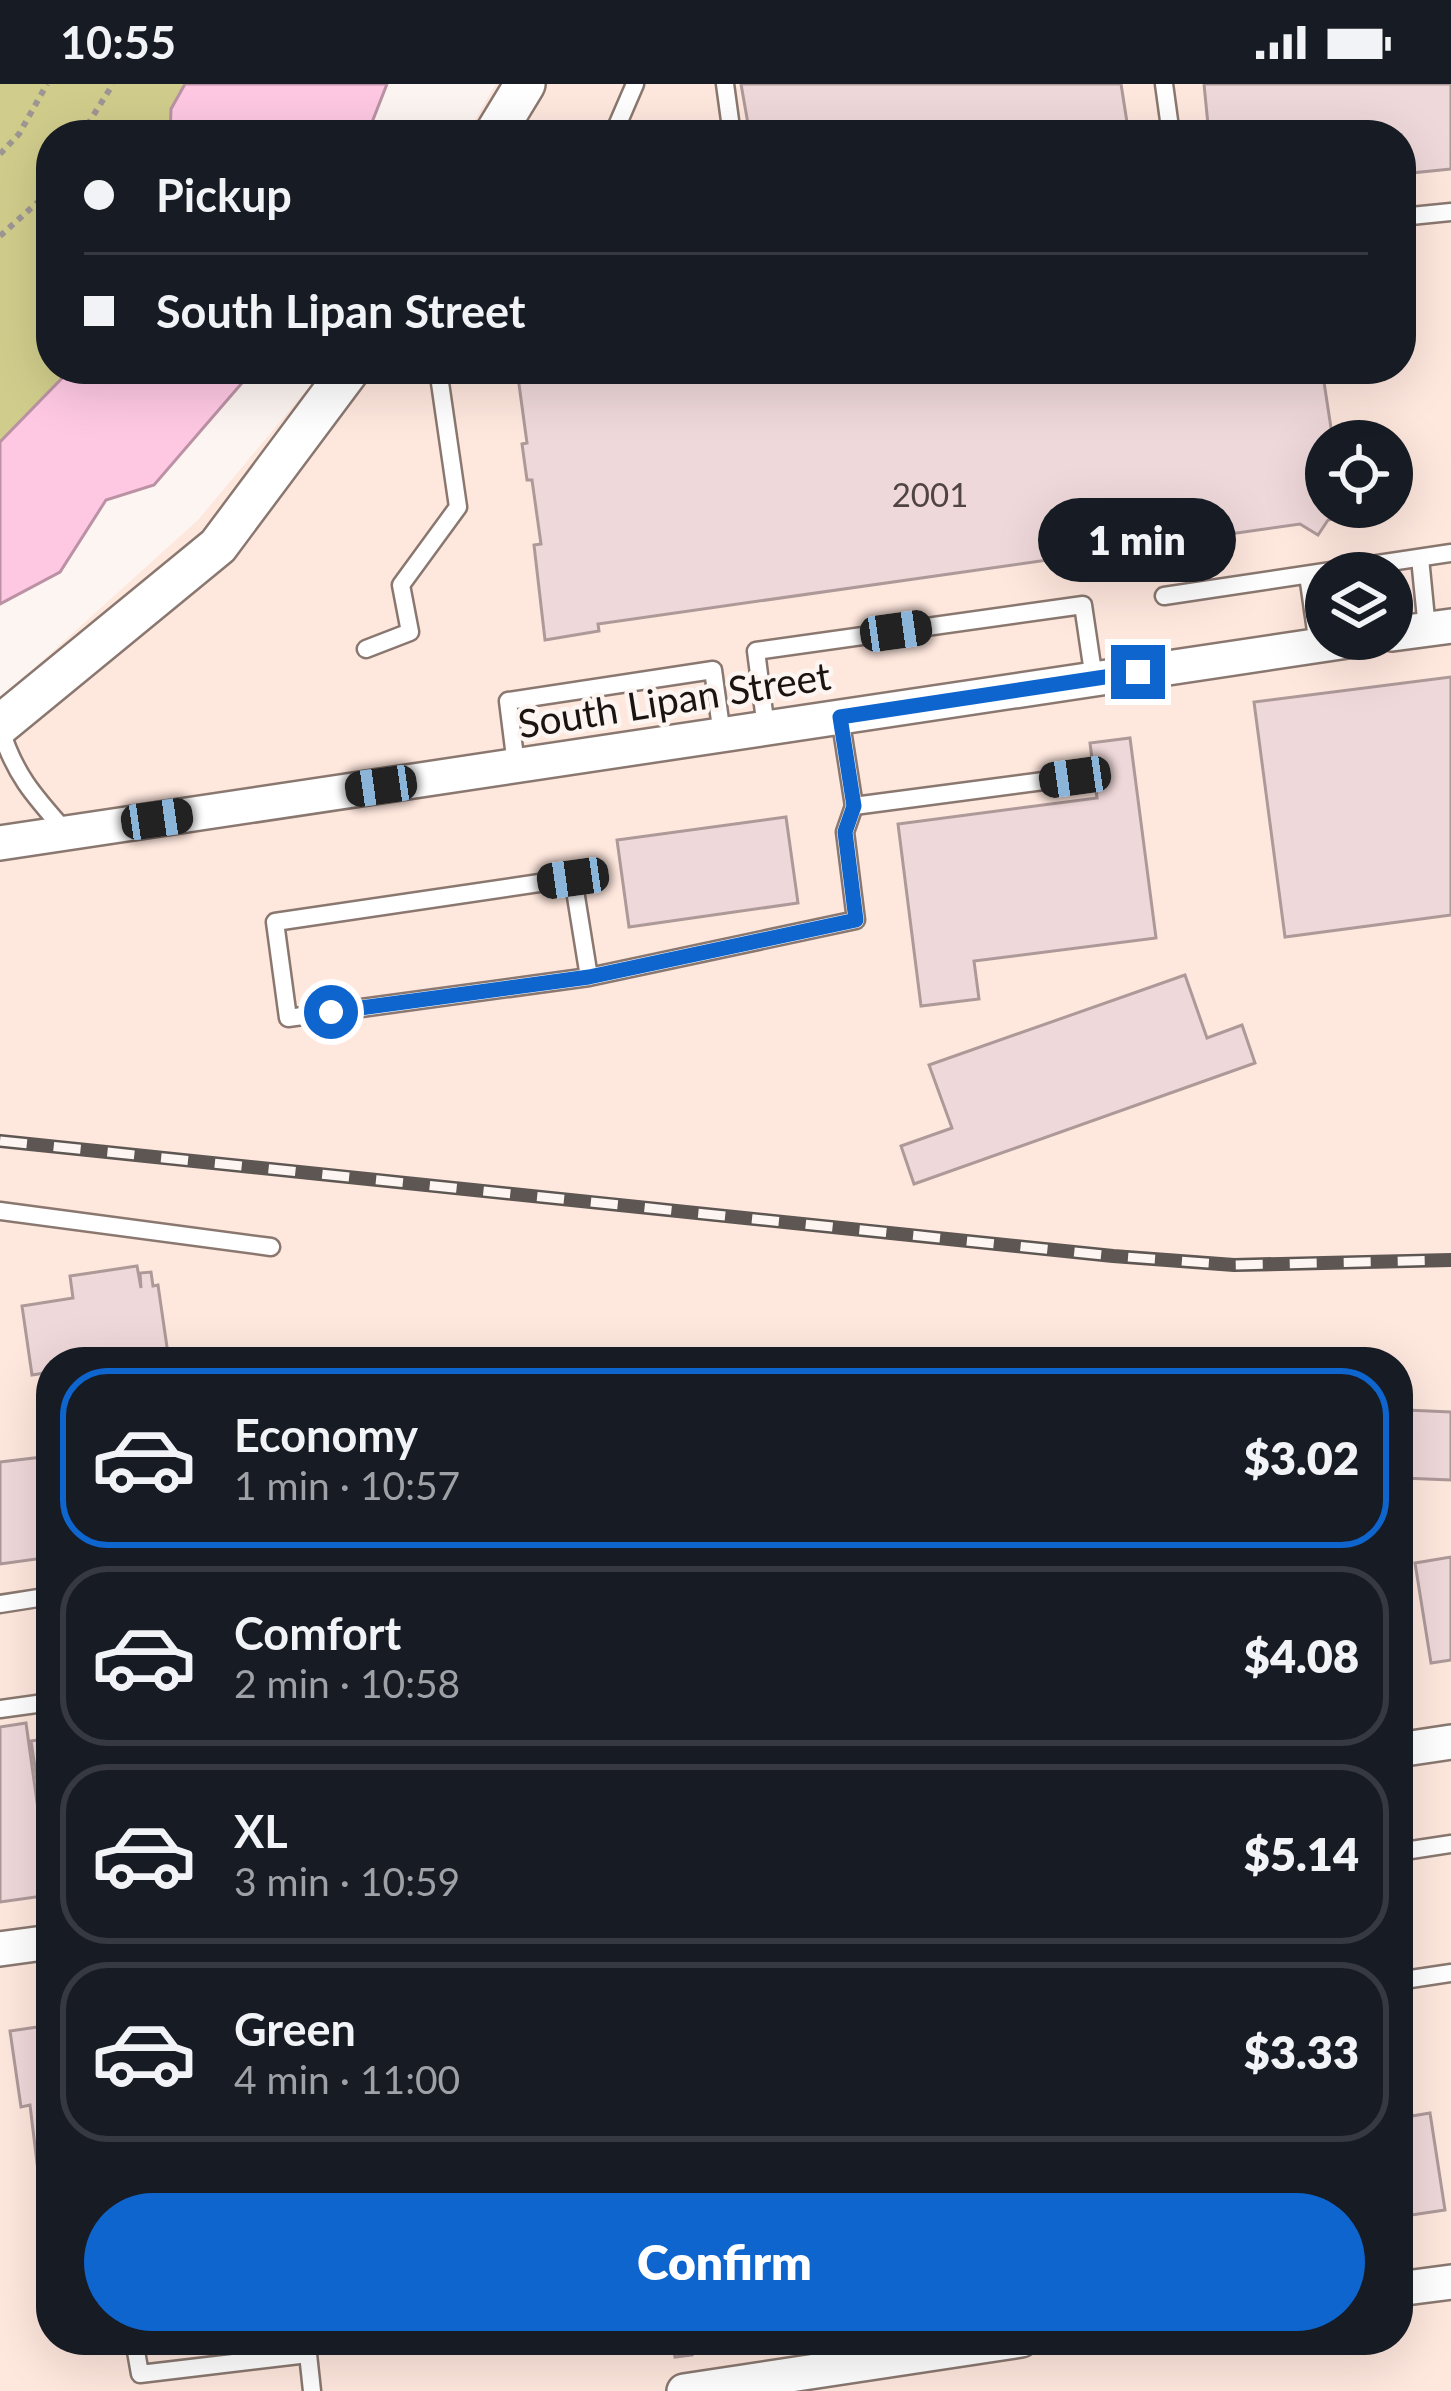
<!DOCTYPE html>
<html lang="en">
<head>
<meta charset="utf-8">
<style>
  body { margin:0; font-family:Lato,sans-serif; background:#20242c; color:#f1f3f6; height:100vh; display:flex; flex-direction:column; font-size:45px; white-space:nowrap }
  * { box-sizing:border-box; margin:0 }
  p { font-size:39px; color:#9ea1a6 }
  .icon { flex:none; width:66px; height:66px; fill:none; stroke:currentColor; stroke-width:2; stroke-linecap:round; stroke-linejoin:round }
  .map { position:relative; flex:1; overflow:hidden }
  .details { position:absolute; left:36px; top:1263px; width:1377px; height:1008px; display:flex; flex-direction:column; background:#171b24; border-radius:48px; box-shadow:0 12px 48px #0002 }
  .details>* { flex:none }
  .banner { position:absolute; left:36px; top:36px; width:1380px; height:264px; border-radius:48px; box-shadow:0 12px 48px #0002; display:grid; align-content:center; height:264px; padding:0 48px; background:#171b24 }
  .buttons { position:absolute; left:1305px; top:336px; display:grid; gap:24px }
  .buttons a { display:grid; place-items:center; width:108px; height:108px; border-radius:50%; background:#171b24; box-shadow:0 12px 48px #0002; font-size:60px }
  .end { position:absolute; width:54px; height:54px; margin:-27px; border:15px solid #0e65ce; background:#fff; box-shadow:0 0 0 6px #fff }
  .from { border-radius:50% }
  .bubble { position:absolute; height:84px; border-radius:42px; background:#171b24; box-shadow:0 12px 48px #0002; font-size:39px; font-weight:800; line-height:84px; text-align:center }
  .car { position:absolute; width:36px; height:72px; margin:-36px -18px; border-radius:15px; box-shadow:0 0 9px 3px #0007; background:linear-gradient(#222 24%,#8ab4d8 0 40%,#222 0 76%,#8ab4d8 0 86%,#222 0) }
  .banner b { display:flex; align-items:center; gap:42px; height:114px; font-size:45px }
  .banner b+b { border-top:3px solid #363941 }
  .banner i { width:30px; height:30px; background:#f1f3f6 }
  ul { padding:21px 0 0; list-style:none }
  li { display:flex; align-items:center; gap:36px; height:180px; margin:0 24px 18px; padding:0 24px; border:6px solid #363941; border-radius:48px }
  li div { flex:1 }
  li b { display:block; font-size:45px }
  li em { font-style:normal; font-weight:800 }
  li.active { border-color:#0e65ce }
  li>.icon { width:108px; height:108px; stroke-width:1.5 }
  .primary-button { display:flex; gap:24px; margin-top:auto; padding:24px 48px }
  .primary-button a { flex:1; height:138px; border-radius:72px; background:#0e65ce; color:#fff; font-size:48px; font-weight:800; line-height:138px; text-align:center }
  .status { display:flex; justify-content:space-between; align-items:center; height:84px; padding:0 60px; background:#171b24; direction:ltr }
  .status svg { height:33px; fill:currentColor }
  .map>svg:first-child { display:block }
  .built { fill:#fee7dd; fill-rule:evenodd }
  .green { fill:#d0cd8c }
  .water { fill:#fec8e3; stroke:#ba92a4; stroke-width:3 }
  .building { fill:#efd8d9; stroke:#ae9999; stroke-width:3 }
  .lines { fill:none; stroke-linecap:round; stroke-linejoin:round }
  .service-casing { stroke:#8a7870; stroke-width:21 }
  .minor-casing { stroke:#8a7870; stroke-width:38 }
  .tertiary-casing { stroke:#8a7870; stroke-width:44 }
  .path { stroke:#9e9693; stroke-width:6; stroke-dasharray:6 6; stroke-linecap:butt }
  .service { stroke:#fff; stroke-width:16 }
  .minor { stroke:#fff; stroke-width:33 }
  .tertiary { stroke:#fff; stroke-width:39 }
  .rail-casing { stroke:#5d5652; stroke-width:14 }
  .rail { stroke:#fdf5f1; stroke-width:9; stroke-dasharray:27; stroke-linecap:butt }
  .route { stroke:#0e65ce; stroke-width:15 }
  .labels { text-anchor:middle; dominant-baseline:central; stroke-width:9; stroke-linejoin:round; paint-order:stroke }
  .number-label { font-size:33px; fill:#4f4442 }
  .street-label { font-size:39px; fill:#1a1310; stroke:#fdf5f1 }
</style>
</head>
<body>
<div class="status"><b>10:55</b><svg viewBox="0 0 49 12"><path d="M0 12V9h3v3zM5 12V6h3v6zM10 12V3h3v9zM15 12V0h3v12zM26 1h20v11H26zM47 4h2v5h-2z"/></svg></div>
<div class="map">
<svg width="1451" height="2307" viewBox="0 0 1451 2307">
  <rect width="100%" height="100%" fill="#fdf5f1"/>
  <path class="built" d="M496,0H1451V2307H0V615L198,436L324,285H1401V51H466ZM1326,357H1392V423H1326ZM1326,489H1392V555H1326ZM51,1278H1398V2256H51Z"/>
  <polygon class="green" points="0,0 185,0 171,25 170,51 51,51 51,285 71,285 0,358"/>
  <g class="water">
    <polygon points="185,0 387,0 367,51 170,51 171,25"/>
    <polygon points="71,285 254,285 154,401 106,416 60,488 0,520 0,358"/>
  </g>
  <g class="building">
    <polygon points="741,0 1121,0 1129,51 750,51"/>
    <polygon points="1204,0 1451,0 1451,85 1401,90 1401,51 1209,51"/>
    <polygon points="575,285 1322,285 1333,357 1326,357 1326,423 1343,423 1344,433 1328,436 1318,451 1300,440 598,540 599,547 545,556 534,461 541,460 532,396 527,396 522,360 527,359 518,293"/>
    <polygon points="1451,593 1451,831 1285,853 1254,618"/>
    <polygon points="1130,654 1156,854 974,877 979,915 921,922 898,740 1097,714 1090,659"/>
    <polygon points="786,733 798,819 629,843 617,756"/>
    <polygon points="1185,891 1207,954 1242,941 1255,979 914,1100 901,1062 952,1044 929,981"/>
    <polygon points="137,1182 141,1204 140,1189 151,1188 153,1202 158,1201 168,1270 118,1278 51,1278 51,1288 32,1291 22,1222 73,1214 70,1192"/>
    <polygon points="1406,1326 1451,1328 1451,1396 1403,1394"/>
    <polygon points="51,1372 51,1473 0,1480 0,1378"/>
    <polygon points="1451,1473 1451,1576 1431,1579 1415,1479"/>
    <polygon points="26,1639 50,1811 0,1818 0,1643"/>
    <polygon points="51,1654 51,1789 31,1657"/>
    <polygon points="51,1941 51,2085 38,2087 30,2021 21,2023 10,1947"/>
    <polygon points="1403,1977 1412,2032 1430,2029 1445,2126 1398,2133 1398,1978"/>
    <polygon points="672,2256 690,2256 692,2271 675,2273"/>
  </g>
  <g class="lines">
    <defs>
      <g id="service">
        <polyline points="725,0 732,51"/>
        <polyline points="1164,0 1171,51"/>
        <polyline points="613,51 635,0"/>
        <polyline points="1401,133 1451,128"/>
        <polyline points="1420,474 1427,545"/>
        <polyline points="1308,491 1318,561"/>
        <polyline points="1164,512 1451,469"/>
        <polyline points="366,565 410,548 401,501 458,423 438,285"/>
        <polyline points="840,633 854,722 1074,693"/>
        <path d="M0,643C14,690 34,712 66,748"/>
        <polyline points="766,644 756,567 1083,521 1094,595"/>
        <polyline points="516,681 508,617 713,586 722,651"/>
        <polyline points="589,893 573,794 275,838 288,934 589,893 856,836 845,748 854,722"/>
        <polyline points="0,1127 271,1163"/>
        <polyline points="0,1520 51,1512"/>
        <polyline points="0,1625 51,1618"/>
        <polyline points="1398,1768 1451,1760"/>
        <polyline points="1398,1853 1404,1896 1451,1889"/>
        <polyline points="134,2256 140,2290 308,2270 312,2307"/>
      </g>
      <g id="minor">
        <polyline points="1392,550 1451,542"/>
        <polyline points="0,759 1361,555"/>
        <polyline points="1398,1666 1451,1658"/>
        <polyline points="0,1865 51,1858"/>
        <polyline points="1398,2205 1451,2198"/>
        <polyline points="684,2307 1021,2256"/>
      </g>
      <g id="tertiary">
        <polyline points="494,51 525,0"/>
        <polyline points="0,641 218,462 350,285"/>
      </g>
    </defs>
    <use href="#service" class="service-casing"/>
    <use href="#minor" class="minor-casing"/>
    <use href="#tertiary" class="tertiary-casing"/>
    <g class="path">
      <polyline points="81,51 113,0"/>
      <polyline points="0,70 19,50 47,0"/>
      <polyline points="0,152 40,116 51,98"/>
    </g>
    <use href="#service" class="service"/>
    <use href="#minor" class="minor"/>
    <use href="#tertiary" class="tertiary"/>
    <defs>
      <polyline id="rail" points="0,1057 1113,1172 1234,1181 1451,1176"/>
    </defs>
    <use href="#rail" class="rail-casing"/>
    <use href="#rail" class="rail"/>
  </g>
  <g class="lines">
    <polyline class="route" points="331,928 589,893 856,836 845,748 854,722 840,633 1138,588"/>
  </g>
  <g class="labels">
    <g class="number-label">
      <text x="930" y="410">2001</text>
    </g>
    <g class="street-label">
      <text transform="translate(674 615) rotate(-9)">South Lipan Street</text>
    </g>
  </g>
</svg>
<div class="buttons">
<a><svg class="icon" aria-label="locate" viewBox="0 0 24 24"><circle cx="12" cy="12" r="6"/><path d="M12 2v4M12 18v4M2 12h4M18 12h4"/></svg></a>
<a><svg class="icon" aria-label="layers" viewBox="0 0 24 24"><path d="M12 4l9 5-9 5-9-5zM3 14l9 5 9-5"/></svg></a>
</div>
<i class="end from" style="left:331px;top:928px"></i>
<i class="end" style="left:1138px;top:588px"></i>
<div class="bubble" style="left:1038px;top:414px;width:198px">1 min</div>
<i class="car" style="left:896px;top:547px;rotate:82deg"></i>
<i class="car" style="left:1075px;top:693px;rotate:262deg"></i>
<i class="car" style="left:381px;top:702px;rotate:262deg"></i>
<i class="car" style="left:157px;top:735px;rotate:82deg"></i>
<i class="car" style="left:573px;top:794px;rotate:262deg"></i>
<div class="banner">
<b><i class="from"></i>Pickup</b>
<b><i></i>South Lipan Street</b>
</div>
<section class="details">
<ul>
<li class="active"><svg class="icon" aria-label="car" viewBox="0 0 24 24"><path d="M5 17H2v-5l4-1 3-4h7l3 4 3 1v5h-3M9 17h6M6 11h13"/><circle cx="7" cy="17" r="2"/><circle cx="17" cy="17" r="2"/></svg><div><b>Economy</b><p>1 min · 10:57</p></div><em>$3.02</em></li>
<li><svg class="icon" aria-label="car" viewBox="0 0 24 24"><path d="M5 17H2v-5l4-1 3-4h7l3 4 3 1v5h-3M9 17h6M6 11h13"/><circle cx="7" cy="17" r="2"/><circle cx="17" cy="17" r="2"/></svg><div><b>Comfort</b><p>2 min · 10:58</p></div><em>$4.08</em></li>
<li><svg class="icon" aria-label="car" viewBox="0 0 24 24"><path d="M5 17H2v-5l4-1 3-4h7l3 4 3 1v5h-3M9 17h6M6 11h13"/><circle cx="7" cy="17" r="2"/><circle cx="17" cy="17" r="2"/></svg><div><b>XL</b><p>3 min · 10:59</p></div><em>$5.14</em></li>
<li><svg class="icon" aria-label="car" viewBox="0 0 24 24"><path d="M5 17H2v-5l4-1 3-4h7l3 4 3 1v5h-3M9 17h6M6 11h13"/><circle cx="7" cy="17" r="2"/><circle cx="17" cy="17" r="2"/></svg><div><b>Green</b><p>4 min · 11:00</p></div><em>$3.33</em></li>
</ul>
<div class="primary-button"><a>Confirm</a></div>
</section>
</div>
</body>
</html>
